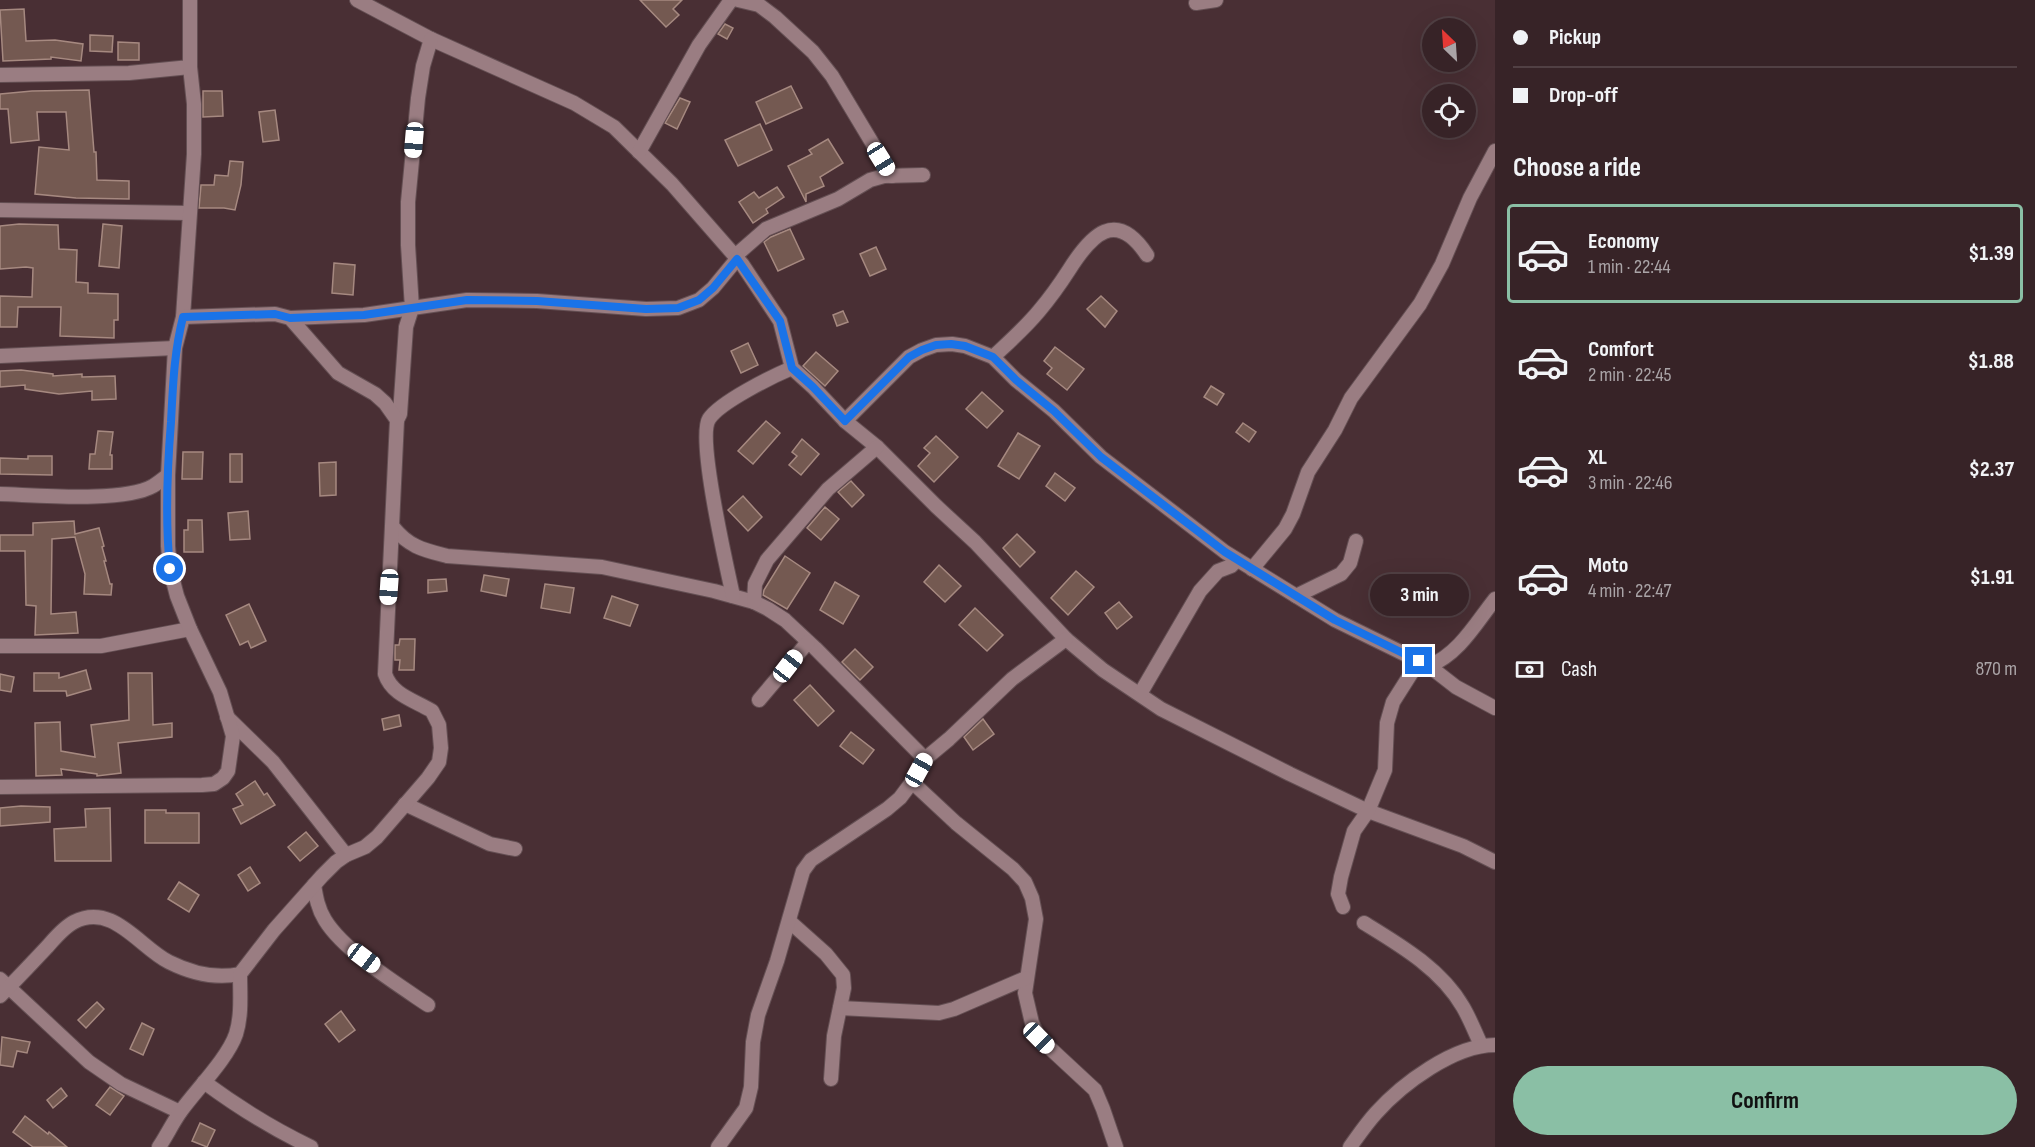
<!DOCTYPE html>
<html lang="en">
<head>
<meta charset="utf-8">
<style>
  body { margin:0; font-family:"Sofia Sans Condensed",sans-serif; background:#422f33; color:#f1f3f6; height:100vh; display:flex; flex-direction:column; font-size:22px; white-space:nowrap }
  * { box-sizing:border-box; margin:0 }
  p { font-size:20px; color:#aaa4a7 }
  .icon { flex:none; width:33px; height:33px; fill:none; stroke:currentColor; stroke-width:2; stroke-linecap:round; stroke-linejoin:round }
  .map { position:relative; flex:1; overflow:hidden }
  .panel { display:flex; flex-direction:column; background:#372327; width:540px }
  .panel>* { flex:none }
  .top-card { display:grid; align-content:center; height:132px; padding:0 18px; background:#372327 }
  .needle { width:39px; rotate:335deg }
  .controls { position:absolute; left:1422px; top:18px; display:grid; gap:12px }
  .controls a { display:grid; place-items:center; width:54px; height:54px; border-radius:50%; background:#372327; box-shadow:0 6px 24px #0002,0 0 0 2px #514044; font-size:30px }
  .end { position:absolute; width:27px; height:27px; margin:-14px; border:8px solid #1a73e8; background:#fff; box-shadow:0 0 0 3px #fff }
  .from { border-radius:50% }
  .bubble { position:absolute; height:42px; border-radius:21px; background:#372327; box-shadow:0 6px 24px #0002,0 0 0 2px #514044; font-size:20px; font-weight:700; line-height:42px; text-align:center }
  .car { position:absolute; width:18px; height:36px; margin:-18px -9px; border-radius:8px; box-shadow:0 0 4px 2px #0007; background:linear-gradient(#fff 24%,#345 0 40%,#fff 0 76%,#345 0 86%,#fff 0) }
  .top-card b { display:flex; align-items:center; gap:21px; height:57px; font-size:22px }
  .top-card b+b { border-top:2px solid #514044 }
  .top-card i { width:15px; height:15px; background:#f1f3f6 }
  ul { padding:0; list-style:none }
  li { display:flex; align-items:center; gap:18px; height:99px; margin:0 12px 9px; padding:0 6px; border:3px solid transparent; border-radius:6px }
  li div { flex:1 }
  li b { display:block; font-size:22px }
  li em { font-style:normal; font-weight:700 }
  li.selected { border-color:#8abfa5 }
  li>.icon { width:54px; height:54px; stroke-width:1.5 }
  h2 { padding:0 18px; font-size:27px; line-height:72px }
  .pay { display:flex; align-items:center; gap:15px; height:66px; padding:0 18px; font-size:22px }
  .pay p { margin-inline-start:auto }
  .primary-button { display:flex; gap:12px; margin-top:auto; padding:12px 18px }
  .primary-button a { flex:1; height:69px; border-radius:36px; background:#8abfa5; color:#111; font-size:24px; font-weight:700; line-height:69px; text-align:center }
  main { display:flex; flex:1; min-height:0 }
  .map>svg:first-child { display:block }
  .building { fill:#745951; stroke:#a68980; stroke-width:1.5 }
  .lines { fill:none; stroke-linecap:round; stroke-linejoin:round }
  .minor-casing { stroke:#644f53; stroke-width:16 }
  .minor { stroke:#9a7d82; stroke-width:14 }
  .route { stroke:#1a73e8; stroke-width:8 }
</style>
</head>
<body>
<main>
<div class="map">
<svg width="1495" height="1147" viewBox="0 0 1495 1147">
  <rect width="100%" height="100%" fill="#492f34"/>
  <g class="building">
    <polygon points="640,0 682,0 673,9 679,15 666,27"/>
    <polygon points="24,9 26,41 55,40 83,44 81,61 51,57 51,59 3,61 0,10"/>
    <polygon points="725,24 733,28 727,39 718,34"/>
    <polygon points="90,35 113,36 112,52 90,51"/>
    <polygon points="118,42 139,43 139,60 118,60"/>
    <polygon points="791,86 802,108 766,124 756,102"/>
    <polygon points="89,90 94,152 96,152 97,180 129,181 129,199 76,198 35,194 39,147 69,150 66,112 37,112 39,140 11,143 8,109 0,109 0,94 32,91"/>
    <polygon points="203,91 222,91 223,116 203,117"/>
    <polygon points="680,98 690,102 677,129 665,123"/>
    <polygon points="275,110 279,140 263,142 259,112"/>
    <polygon points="760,124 772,150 738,166 725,140"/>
    <polygon points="828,139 843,163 820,177 824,186 806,194 806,202 788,166 812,154 809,150"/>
    <polygon points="230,161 243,162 241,185 235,210 224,208 199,208 201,185 214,185 215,175 228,176"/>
    <polygon points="777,187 784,197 766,209 768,213 753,223 739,202 754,192 759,198"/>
    <polygon points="19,224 58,225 59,249 77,250 76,282 88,283 88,293 118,294 118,320 114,320 114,338 60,336 61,307 18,307 17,327 0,327 0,296 32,297 33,268 26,267 0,269 0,226"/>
    <polygon points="103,224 122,226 119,268 99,266"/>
    <polygon points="790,229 804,259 778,271 764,242 771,237"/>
    <polygon points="876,247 886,269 870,276 860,254"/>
    <polygon points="334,263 355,265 353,295 332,293"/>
    <polygon points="1101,296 1117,311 1105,327 1087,309"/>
    <polygon points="843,311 848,322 837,326 833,315"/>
    <polygon points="748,343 758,365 741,373 731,351"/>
    <polygon points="1055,347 1084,369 1067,390 1047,374 1052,368 1044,361"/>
    <polygon points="816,352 838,371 825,386 803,366"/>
    <polygon points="21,370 53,374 53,376 82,374 82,377 115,376 116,399 92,400 92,391 59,394 25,389 25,385 0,387 0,371"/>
    <polygon points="1211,386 1224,394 1217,405 1204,397"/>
    <polygon points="982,392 1003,411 987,428 966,409"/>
    <polygon points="766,421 780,433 753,464 738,451"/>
    <polygon points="1243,423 1256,432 1249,442 1236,432"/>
    <polygon points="98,431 113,432 110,455 112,455 112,469 89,469 90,454 95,454"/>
    <polygon points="1018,433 1040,446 1019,479 998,466"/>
    <polygon points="936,436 958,457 934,482 918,466 930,453 924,448"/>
    <polygon points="802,439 819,454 801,475 789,465 797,456 792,452"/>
    <polygon points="183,452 203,452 202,479 182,479"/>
    <rect x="230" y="454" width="12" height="28"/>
    <polygon points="28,456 52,456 52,475 0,474 0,458 28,459"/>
    <polygon points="336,462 336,495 320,496 319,463"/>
    <polygon points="1055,473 1075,488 1065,501 1046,486"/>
    <polygon points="851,481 864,495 852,507 838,492"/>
    <polygon points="743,496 762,517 748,531 728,510"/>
    <polygon points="825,507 839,519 821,540 807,528"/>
    <polygon points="248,511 250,539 230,540 228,513"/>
    <polygon points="188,520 202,520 203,552 184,552 184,530 188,530"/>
    <polygon points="74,521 75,534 99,528 104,546 102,547 106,561 104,561 110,584 112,584 111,595 84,594 85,574 75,537 52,539 51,614 76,612 78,633 35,635 36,606 26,605 25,551 0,551 0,535 33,535 33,523"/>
    <polygon points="1017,534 1035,552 1020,567 1003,548"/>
    <polygon points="785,556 810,573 787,609 763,595 764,590"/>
    <polygon points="939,565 961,586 945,602 924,582"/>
    <polygon points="1076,571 1094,587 1068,615 1051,598"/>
    <polygon points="484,575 509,579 506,596 481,591"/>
    <polygon points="446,579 447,591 428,593 428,580"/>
    <polygon points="835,582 859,596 843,624 820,610"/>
    <polygon points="545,584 574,588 570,613 541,608"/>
    <polygon points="612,596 638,605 630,626 604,618"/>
    <polygon points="1119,602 1132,617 1117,629 1105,613"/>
    <polygon points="249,604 266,641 251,648 248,641 240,645 226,615"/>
    <polygon points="975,608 1003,635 987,651 959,625"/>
    <polygon points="400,639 415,639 414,670 399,670 400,660 395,660 395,645 399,645"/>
    <polygon points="855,649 873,667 860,680 842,662"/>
    <polygon points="86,670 91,689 67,696 66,691 34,691 34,673 59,673 59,678"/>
    <polygon points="128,673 152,673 153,725 172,723 172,737 118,743 121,773 97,776 97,774 61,769 62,775 36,776 35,723 60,722 61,751 95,757 91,725 129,720"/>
    <polygon points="0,674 14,677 11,692 0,690"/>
    <polygon points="810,685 834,711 818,726 794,700"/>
    <polygon points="399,715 401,726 384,730 382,719"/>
    <polygon points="983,719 994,734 973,750 964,737"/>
    <polygon points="851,732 874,750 863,764 840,746"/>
    <polygon points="255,781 264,795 267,793 275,805 241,824 233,809 243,805 236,794"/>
    <polygon points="21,806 50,807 50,822 0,826 0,808"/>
    <polygon points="110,808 111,861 55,861 54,829 86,827 85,809"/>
    <polygon points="145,810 166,810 166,813 199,813 199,843 145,843"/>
    <polygon points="306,832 318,846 300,861 288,847"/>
    <polygon points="250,867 260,883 248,891 238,875"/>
    <polygon points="179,882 199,895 189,912 168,899"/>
    <polygon points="97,1002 104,1009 86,1028 78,1020"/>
    <polygon points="341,1011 355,1030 339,1042 325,1024"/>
    <polygon points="142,1023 154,1029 143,1055 130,1049"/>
    <polygon points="2,1037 30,1042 27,1053 17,1051 13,1067 0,1065"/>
    <polygon points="110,1087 124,1096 110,1115 96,1105"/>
    <polygon points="61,1088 67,1096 53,1108 47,1100"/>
    <polygon points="25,1116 48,1134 49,1132 67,1147 33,1147 13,1132"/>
    <polygon points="200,1123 215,1130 207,1147 192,1141"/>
  </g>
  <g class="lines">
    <defs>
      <g id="minor">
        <polyline points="357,0 431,39 574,103 614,127 672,184 742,264 780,321 792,368 813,387 845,421 877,447 936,506 975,542 1066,639 1103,670 1161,709 1290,774 1368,811 1463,846 1495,862"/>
        <polyline points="738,0 759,5 775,17 813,52 832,76 892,176"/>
        <polyline points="1196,3 1216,0"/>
        <polyline points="0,75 129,73 190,67"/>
        <polyline points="639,152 699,45 731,0"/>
        <polyline points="0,210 189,213"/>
        <polyline points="735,256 766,229 838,199 870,180 884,176 923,175"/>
        <polyline points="290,318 364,315 467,300 537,301 646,309 678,308 699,300 713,288 737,259"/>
        <polyline points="0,356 175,348"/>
        <path d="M993,357C1009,342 1025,328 1039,311C1050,298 1060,284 1069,270C1091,235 1116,208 1147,255"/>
        <polyline points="397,420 400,414 406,327 412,308 408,245 408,202 418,98 423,66 431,39"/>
        <polyline points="845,421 909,357 922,350 936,345 952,344 965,346 993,357 1016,380 1054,411 1101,457 1225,552 1335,620 1429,666 1456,687 1495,708"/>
        <path d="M0,494C36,495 123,503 153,486C158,483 163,479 168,475"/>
        <path d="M393,527C409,547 424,550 447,556L602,567L714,591L754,602L768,609L785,620L815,648L925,759"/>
        <polyline points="1252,569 1285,529 1293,514 1308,472 1335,430 1351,398 1420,304 1442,264 1470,198 1495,151"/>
        <path d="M733,596C727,568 697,438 709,419C720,402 773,376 792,368"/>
        <polyline points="1296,596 1341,574 1350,563 1356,541"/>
        <polyline points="754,602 755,584 767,560 828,489 877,447"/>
        <polyline points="0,646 101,646 190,629"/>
        <path d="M1429,666C1459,654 1476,623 1495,599"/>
        <polyline points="1140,694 1200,591 1218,571 1231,566 1237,560"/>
        <polyline points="759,700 808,642"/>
        <polyline points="227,717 273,762 346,855"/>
        <polyline points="912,782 956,823 1013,869 1025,882 1032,898 1036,919 1025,993 1032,1023 1039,1038 1095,1090 1103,1109 1116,1147"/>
        <polyline points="0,787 202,785 214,784 223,778 228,771 233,736 220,692 190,629 177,596 170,569 168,546 168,475 175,348 183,317 194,154 194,104 190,67 190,0"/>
        <polyline points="405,804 490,844 515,849"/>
        <path d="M314,885C316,897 318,909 325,920C344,951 397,984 428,1005"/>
        <polyline points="1343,907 1338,894 1341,877 1354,831 1368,811 1385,770 1387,723 1393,702 1419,661"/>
        <polyline points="789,921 826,954 843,975 844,988 834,1036 831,1079"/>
        <path d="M1364,923C1400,945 1441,969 1463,1007C1470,1019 1475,1032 1481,1045"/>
        <polyline points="0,979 89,1062 121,1084 180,1112"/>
        <path d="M0,996C16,980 32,963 47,947C55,938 64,927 74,922C113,902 139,947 169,962C191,973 216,979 240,974L274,930L322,876L336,862L346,855L365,847L377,837L428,778L439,762L441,748L439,725L432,711C414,700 392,695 385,674L397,420L385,403L375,394L338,373L290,318L275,314L183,317"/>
        <polyline points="840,1008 939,1013 954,1009 1026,978"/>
        <path d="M204,1082C238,1107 273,1129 311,1147"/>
        <path d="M159,1147C167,1135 173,1122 181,1111C196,1090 228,1058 236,1034C242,1015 240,994 240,974"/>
        <polyline points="718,1147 746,1108 751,1087 753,1042 758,1015 777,961 803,871 811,860 887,809 900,798 912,782 925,759 949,739 1012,679 1066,639"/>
        <path d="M1350,1147C1358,1136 1366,1124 1376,1113C1402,1084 1454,1045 1495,1045"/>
      </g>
    </defs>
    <use href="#minor" class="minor-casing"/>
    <use href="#minor" class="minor"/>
  </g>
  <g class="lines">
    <path class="route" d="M170,569C165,521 167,471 171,422C173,385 174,353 183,317L275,314L290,318L364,315L467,300L537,301L646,309L678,308L699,300L713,288L737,259L780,321L792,368L813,387L845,421L909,357L922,350L936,345L951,344L965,346L993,357L1016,380L1054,411L1101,457L1225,552L1335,620L1419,661"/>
  </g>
</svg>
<div class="controls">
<a><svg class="needle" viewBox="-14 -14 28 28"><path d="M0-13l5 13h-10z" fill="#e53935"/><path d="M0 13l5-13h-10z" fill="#aaa4a7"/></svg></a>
<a><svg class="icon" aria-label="locate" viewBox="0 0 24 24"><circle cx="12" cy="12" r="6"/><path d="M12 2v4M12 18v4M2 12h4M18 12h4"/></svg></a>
</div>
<i class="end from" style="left:170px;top:569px"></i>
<i class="end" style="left:1419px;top:661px"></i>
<div class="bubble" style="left:1370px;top:574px;width:99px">3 min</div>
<i class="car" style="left:414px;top:140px;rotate:185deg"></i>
<i class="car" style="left:881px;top:159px;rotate:148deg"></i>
<i class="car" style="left:389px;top:587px;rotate:184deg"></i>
<i class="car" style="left:788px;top:666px;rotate:38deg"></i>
<i class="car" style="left:919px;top:770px;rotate:29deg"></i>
<i class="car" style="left:364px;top:958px;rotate:127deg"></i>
<i class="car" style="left:1039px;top:1038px;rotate:135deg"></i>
</div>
<section class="panel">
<div class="top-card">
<b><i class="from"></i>Pickup</b>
<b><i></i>Drop-off</b>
</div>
<h2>Choose a ride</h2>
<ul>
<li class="selected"><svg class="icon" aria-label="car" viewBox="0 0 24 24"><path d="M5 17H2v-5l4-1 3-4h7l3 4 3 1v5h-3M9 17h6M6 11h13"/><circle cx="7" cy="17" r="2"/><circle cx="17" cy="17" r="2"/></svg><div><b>Economy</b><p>1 min · 22:44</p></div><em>$1.39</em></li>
<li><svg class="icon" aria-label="car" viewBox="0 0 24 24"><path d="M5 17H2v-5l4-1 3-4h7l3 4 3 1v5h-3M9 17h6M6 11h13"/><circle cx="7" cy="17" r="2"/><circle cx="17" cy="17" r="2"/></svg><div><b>Comfort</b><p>2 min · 22:45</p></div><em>$1.88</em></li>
<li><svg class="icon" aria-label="car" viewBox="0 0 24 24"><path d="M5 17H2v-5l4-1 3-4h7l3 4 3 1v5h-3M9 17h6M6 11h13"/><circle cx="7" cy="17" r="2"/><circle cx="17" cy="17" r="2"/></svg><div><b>XL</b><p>3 min · 22:46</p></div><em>$2.37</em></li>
<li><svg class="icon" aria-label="car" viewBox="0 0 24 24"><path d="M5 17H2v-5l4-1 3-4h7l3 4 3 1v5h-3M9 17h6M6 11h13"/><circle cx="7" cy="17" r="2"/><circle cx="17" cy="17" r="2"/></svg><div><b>Moto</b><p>4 min · 22:47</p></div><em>$1.91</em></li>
</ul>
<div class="pay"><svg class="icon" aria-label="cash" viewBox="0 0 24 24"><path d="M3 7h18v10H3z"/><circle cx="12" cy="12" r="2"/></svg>Cash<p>870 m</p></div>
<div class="primary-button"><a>Confirm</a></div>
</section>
</main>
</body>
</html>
